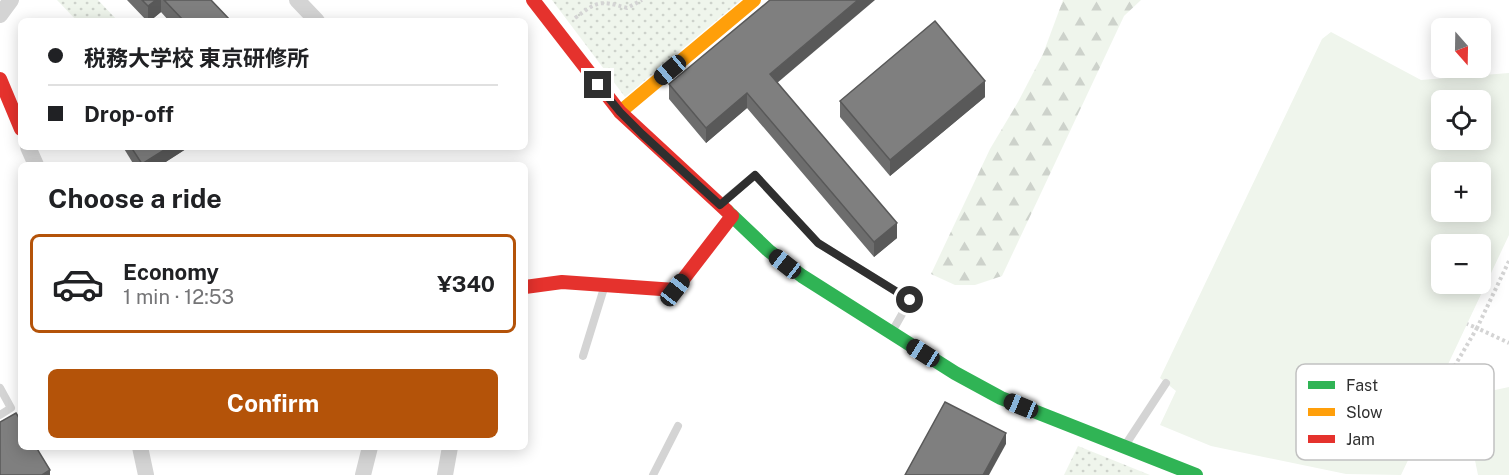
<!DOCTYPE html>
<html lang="en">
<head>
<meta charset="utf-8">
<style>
  body { margin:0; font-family:"Public Sans","Noto Sans JP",sans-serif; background:#f2f2f2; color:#202124; height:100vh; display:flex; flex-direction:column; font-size:22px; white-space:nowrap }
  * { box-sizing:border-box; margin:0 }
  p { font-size:20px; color:#757577 }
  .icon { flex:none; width:33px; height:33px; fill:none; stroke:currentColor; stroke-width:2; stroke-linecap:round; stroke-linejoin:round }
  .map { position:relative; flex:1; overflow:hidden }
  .drawer { position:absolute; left:18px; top:162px; width:510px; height:288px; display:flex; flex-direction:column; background:#fff; border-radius:9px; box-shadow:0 3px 15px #0003 }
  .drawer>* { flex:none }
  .banner { position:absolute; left:18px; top:18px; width:510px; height:132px; border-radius:9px; box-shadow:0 3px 15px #0003; display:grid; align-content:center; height:132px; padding:0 30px; background:#fff }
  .needle { width:39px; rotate:160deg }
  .fabs { position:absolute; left:1431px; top:18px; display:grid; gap:12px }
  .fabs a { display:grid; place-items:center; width:60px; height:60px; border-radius:9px; background:#fff; box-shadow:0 3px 15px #0003; font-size:30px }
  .end { position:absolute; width:27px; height:27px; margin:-14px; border:8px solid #2f2f2f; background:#fff; box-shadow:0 0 0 3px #fff }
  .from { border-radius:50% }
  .car { position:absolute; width:18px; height:36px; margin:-18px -9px; border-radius:8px; box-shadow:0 0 4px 2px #0007; background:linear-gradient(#222 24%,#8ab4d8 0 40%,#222 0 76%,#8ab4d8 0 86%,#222 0) }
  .banner b { display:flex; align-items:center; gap:21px; height:57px; font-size:22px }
  .banner b+b { border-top:2px solid #e0e0e0 }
  .banner i { width:15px; height:15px; background:#202124 }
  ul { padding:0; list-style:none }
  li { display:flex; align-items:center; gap:18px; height:99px; margin:0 12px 9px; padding:0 18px; border:3px solid transparent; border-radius:9px }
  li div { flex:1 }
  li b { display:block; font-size:22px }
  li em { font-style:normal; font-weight:700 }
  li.current { border-color:#b45309 }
  li>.icon { width:54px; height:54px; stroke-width:1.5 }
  h2 { padding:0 30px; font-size:27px; line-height:72px }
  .cta { display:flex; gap:12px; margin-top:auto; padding:12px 30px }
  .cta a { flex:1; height:69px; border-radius:9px; background:#b45309; color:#fff; font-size:24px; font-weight:700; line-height:69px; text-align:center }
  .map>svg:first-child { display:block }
  .forest { fill:url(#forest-firs) }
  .park { fill:url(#park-dots) }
  .garden { fill:#eff5ec; fill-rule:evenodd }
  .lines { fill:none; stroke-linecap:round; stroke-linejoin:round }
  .path { stroke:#d4d4d4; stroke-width:4; stroke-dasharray:3 3; stroke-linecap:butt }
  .lane { stroke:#d4d4d4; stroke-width:8 }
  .street { stroke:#d4d4d4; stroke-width:16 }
  .fast { stroke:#30b455; stroke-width:14 }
  .slow { stroke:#ff9f0a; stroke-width:14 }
  .jam { stroke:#e5322d; stroke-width:14 }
  .wall { fill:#6d6d6d }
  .shaded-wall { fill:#595959 }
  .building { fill:#7f7f7f; stroke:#595959; stroke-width:1.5 }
  .route { stroke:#2f2f2f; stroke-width:8 }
  .key { fill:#fff; stroke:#c1c1c1; stroke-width:1.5 }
  .key-label { font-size:16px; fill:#2f2f2f }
</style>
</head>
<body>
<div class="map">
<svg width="1509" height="475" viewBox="0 0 1509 475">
  <defs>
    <pattern id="forest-firs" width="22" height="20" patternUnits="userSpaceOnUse" patternTransform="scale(1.5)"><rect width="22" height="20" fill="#eff5ec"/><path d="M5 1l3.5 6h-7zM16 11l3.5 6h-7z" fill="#cdd2cb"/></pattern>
    <pattern id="park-dots" width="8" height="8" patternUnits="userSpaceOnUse" patternTransform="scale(1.5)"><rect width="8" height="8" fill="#eff5ec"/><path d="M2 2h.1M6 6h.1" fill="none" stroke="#cdd2cb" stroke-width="1.8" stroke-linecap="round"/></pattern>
  </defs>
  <rect width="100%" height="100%" fill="#fff"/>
  <polygon class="forest" points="1063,0 1141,0 1124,16 1002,276 975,285 955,285 931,274 990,149 1018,102 1043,54"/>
  <g class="park">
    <polygon points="57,0 98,0 118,21 77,21"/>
    <polygon points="552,0 741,0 625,97"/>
    <polygon points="1078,446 1150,475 1064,475"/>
  </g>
  <g class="garden">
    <path d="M1331,32L1421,80L1509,73V235L1426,411L1430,414L1401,475L1346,474L1211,446L1160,425L1176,391L1160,378L1322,39ZM1442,100H1480V140H1442ZM1442,172H1480V212H1442ZM1442,244H1480V284H1442Z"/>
    <polygon points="1509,387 1509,475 1478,475 1462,397"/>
  </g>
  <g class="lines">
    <g class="path">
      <path d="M575,18C598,1 599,0 627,8L642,0"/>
      <polyline points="1509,261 1477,328 1509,343"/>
      <polyline points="1427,413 1477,328 1467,324"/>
    </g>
    <g class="lane">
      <polyline points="720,204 755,175 818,243 910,300 893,330"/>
      <polyline points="583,356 604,288"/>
      <polyline points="0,388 11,408 0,415"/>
      <polyline points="1126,444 1166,383"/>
      <polyline points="653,475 678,426"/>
    </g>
    <g class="street">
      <polyline points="297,0 317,21"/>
      <polyline points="0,15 11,0"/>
      <polyline points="28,147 36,165"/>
      <polyline points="140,447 146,475"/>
      <polyline points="363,475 370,447"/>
      <polyline points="445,475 450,447"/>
    </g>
    <polyline class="fast" points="727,211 769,251 802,276 955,373 1001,398 1196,475"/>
    <polyline class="slow" points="620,112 754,0"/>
    <g class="jam">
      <polyline points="533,0 620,112 727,211"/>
      <polyline points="0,79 21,129"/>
      <polyline points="525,287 562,282 675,290 732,216"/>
    </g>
  </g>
  <g class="wall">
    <polygon points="127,0 211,0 231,21 169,21 161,12 150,21 147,21"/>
    <polygon points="777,82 897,238 874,257 747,108 706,143 669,99 669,84"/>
    <polygon points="985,97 890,176 840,117 840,101"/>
    <polygon points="123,147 189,147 161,165 134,165"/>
  </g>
  <g class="shaded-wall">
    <polygon points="156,0 161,0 161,12 150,21 148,21 148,6"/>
    <polygon points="858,0 875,0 770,89 770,74"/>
    <polygon points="985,81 985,97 890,176 890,160"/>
    <polygon points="747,93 747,108 706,143 706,128"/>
    <polygon points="169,147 189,147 161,165 142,165"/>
    <polygon points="897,223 897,238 874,257 874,242"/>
    <polygon points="1006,433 1006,444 989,475 983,475"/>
    <polygon points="50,470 50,475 42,475"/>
  </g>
  <g class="building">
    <polygon points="142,0 156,0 148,6"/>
    <polygon points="164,0 211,0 231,21 184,21"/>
    <polygon points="770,0 858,0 770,74 897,223 874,242 747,93 706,128 669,84"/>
    <polygon points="935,21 985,81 890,160 840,101"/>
    <polygon points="131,147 169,147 142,164"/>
    <polygon points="945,402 1006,433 988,466 983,475 905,475"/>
    <polygon points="16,413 21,421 21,447 36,447 50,470 42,475 0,475 0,422"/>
  </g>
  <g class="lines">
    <polyline class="route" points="598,85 620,112 642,134 720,205 755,175 818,243 910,300"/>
  </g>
  <rect x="1296" y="364" width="198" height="96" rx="9" class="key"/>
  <rect x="1308" y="381" width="27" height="8" fill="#30b455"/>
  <rect x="1308" y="408" width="27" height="8" fill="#ff9f0a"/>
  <rect x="1308" y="435" width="27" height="8" fill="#e5322d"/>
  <g class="key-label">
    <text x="1346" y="391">Fast</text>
    <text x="1346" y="418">Slow</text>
    <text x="1346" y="445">Jam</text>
  </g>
</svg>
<div class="fabs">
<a><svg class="needle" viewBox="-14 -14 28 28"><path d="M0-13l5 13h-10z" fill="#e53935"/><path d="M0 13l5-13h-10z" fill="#757577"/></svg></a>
<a><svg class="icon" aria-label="locate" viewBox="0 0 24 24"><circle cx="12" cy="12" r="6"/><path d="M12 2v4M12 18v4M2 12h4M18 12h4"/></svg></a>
<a>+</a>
<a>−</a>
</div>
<i class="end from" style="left:910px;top:300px"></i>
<i class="end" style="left:598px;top:85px"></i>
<i class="car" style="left:670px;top:70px;rotate:230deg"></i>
<i class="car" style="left:785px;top:264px;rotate:308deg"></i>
<i class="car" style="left:675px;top:290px;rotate:38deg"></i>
<i class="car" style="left:923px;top:353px;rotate:302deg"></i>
<i class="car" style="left:1021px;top:406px;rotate:292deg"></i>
<div class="banner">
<b><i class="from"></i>税務大学校 東京研修所</b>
<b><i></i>Drop-off</b>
</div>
<section class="drawer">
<h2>Choose a ride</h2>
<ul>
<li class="current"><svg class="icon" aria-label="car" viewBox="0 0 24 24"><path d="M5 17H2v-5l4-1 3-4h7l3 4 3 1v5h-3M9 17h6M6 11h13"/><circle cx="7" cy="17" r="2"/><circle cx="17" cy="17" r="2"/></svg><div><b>Economy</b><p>1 min · 12:53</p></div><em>¥340</em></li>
</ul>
<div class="cta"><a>Confirm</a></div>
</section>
</div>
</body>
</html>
